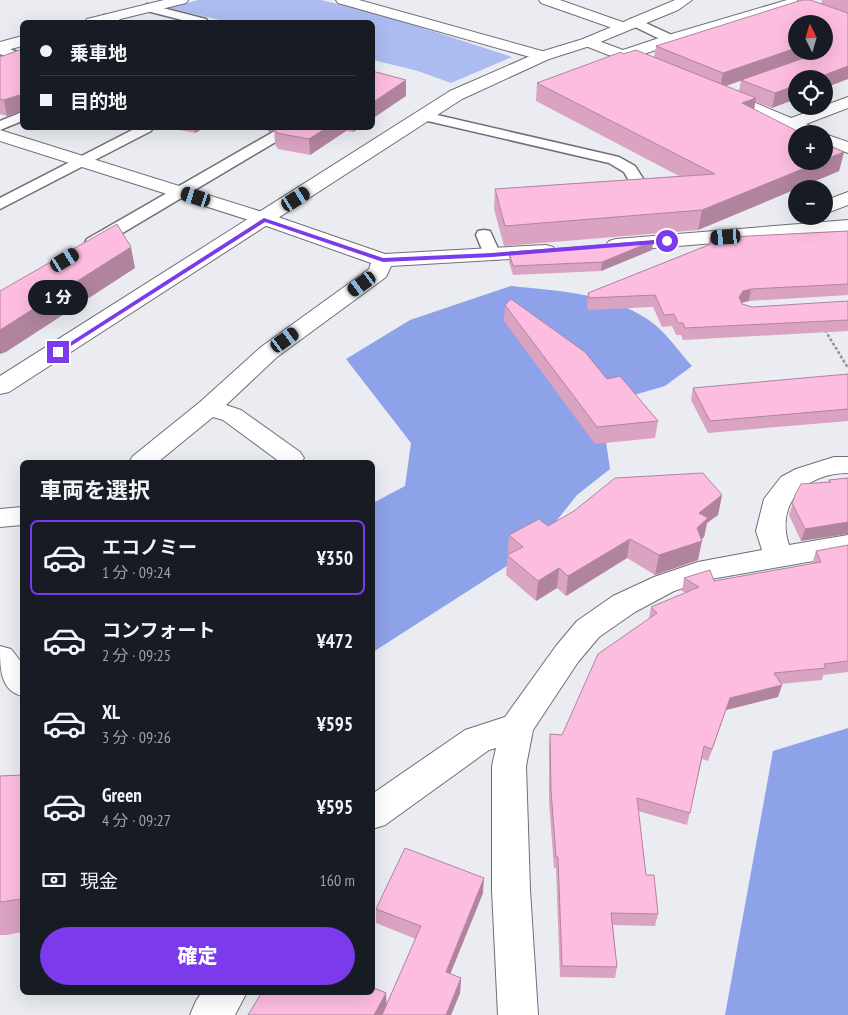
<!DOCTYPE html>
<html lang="ja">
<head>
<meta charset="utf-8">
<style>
  body { margin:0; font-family:"PT Sans Narrow","Noto Sans JP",sans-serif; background:#242831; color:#f1f3f6; height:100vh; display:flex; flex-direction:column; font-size:19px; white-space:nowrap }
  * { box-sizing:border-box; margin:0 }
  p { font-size:16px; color:#9ea1a6 }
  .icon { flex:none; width:28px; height:28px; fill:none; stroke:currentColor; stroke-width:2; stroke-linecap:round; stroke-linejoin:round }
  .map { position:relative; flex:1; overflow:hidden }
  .panel { position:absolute; left:20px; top:460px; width:355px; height:535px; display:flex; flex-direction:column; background:#171b24; border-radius:8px; box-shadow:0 5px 20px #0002 }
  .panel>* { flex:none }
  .hud { position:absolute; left:20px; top:20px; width:355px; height:110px; border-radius:8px; box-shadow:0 5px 20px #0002; display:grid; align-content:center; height:110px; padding:0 20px; background:#171b24 }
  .needle { width:32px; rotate:355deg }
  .fabs { position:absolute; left:788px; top:15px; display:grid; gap:10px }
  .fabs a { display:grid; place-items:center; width:45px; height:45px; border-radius:50%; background:#171b24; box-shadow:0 5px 20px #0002; font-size:25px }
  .end { position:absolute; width:22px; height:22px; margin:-11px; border:6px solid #7c3aed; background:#fff; box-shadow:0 0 0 2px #fff }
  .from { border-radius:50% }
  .bubble { position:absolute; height:35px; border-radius:18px; background:#171b24; box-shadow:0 5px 20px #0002; font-size:16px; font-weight:800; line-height:35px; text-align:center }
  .car { position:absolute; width:15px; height:30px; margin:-15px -8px; border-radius:6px; box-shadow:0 0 4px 1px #0007; background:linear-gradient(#222 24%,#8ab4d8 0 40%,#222 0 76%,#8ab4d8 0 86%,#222 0) }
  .hud b { display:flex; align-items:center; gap:18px; height:48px; font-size:19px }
  .hud b+b { border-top:1px solid #363941 }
  .hud i { width:12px; height:12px; background:#f1f3f6 }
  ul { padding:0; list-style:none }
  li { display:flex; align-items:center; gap:15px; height:75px; margin:0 10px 8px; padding:0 10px; border:2px solid transparent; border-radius:8px }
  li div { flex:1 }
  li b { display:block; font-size:19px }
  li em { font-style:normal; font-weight:800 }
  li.active { border-color:#7c3aed }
  li>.icon { width:45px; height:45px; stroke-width:1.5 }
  h2 { padding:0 20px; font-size:22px; line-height:60px }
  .pay { display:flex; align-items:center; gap:12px; height:55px; padding:0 20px; font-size:19px }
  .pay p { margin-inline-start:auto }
  .cta { display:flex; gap:10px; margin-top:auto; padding:10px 20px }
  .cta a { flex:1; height:58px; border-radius:30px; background:#7c3aed; color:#fff; font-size:20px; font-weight:800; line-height:58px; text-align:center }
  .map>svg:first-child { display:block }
  .green { fill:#acbcf0 }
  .forest { fill:#8ea2e9 }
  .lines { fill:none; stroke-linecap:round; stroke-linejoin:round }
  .service-casing { stroke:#6e7076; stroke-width:3 }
  .minor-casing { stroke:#6e7076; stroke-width:2 }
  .tertiary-casing { stroke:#6e7076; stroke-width:2 }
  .path { stroke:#919397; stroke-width:2.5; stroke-dasharray:3 2; stroke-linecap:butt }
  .service { fill:#fff; fill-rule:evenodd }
  .minor { fill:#fff; fill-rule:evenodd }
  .tertiary { fill:#fff; fill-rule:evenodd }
  .wall { fill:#daa3c2; fill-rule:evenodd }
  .shaded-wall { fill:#b1849e }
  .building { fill:#fdbde1; stroke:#b1849e }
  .route { fill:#7c3aed }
</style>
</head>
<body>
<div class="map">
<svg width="848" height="1015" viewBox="0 0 848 1015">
  <rect width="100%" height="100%" fill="#eaecf2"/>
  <polygon class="green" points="198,0 321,0 380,14 512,57 451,83 418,71 373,60 372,22 228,22 169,8"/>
  <g class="forest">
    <path d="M511,286C558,291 615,293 654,324C668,335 680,353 692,366L665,386L617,400L606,442L610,469L577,495L535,548L373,652V503L405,486L411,443L346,359L410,320Z"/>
    <polygon points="848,728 848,1015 725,1015 773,751"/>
  </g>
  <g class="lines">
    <defs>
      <g id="service">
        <polygon points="147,4 206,19 208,22 190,22 143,10 141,8"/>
        <polygon points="104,15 119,19 121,22 100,22 98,19"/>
        <polygon points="635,18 674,36 676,39 674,42 666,42 631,25 629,22 631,19"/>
        <polygon points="0,45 22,54 22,58 17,61 0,54"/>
        <polygon points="22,112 22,121 0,130 0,121"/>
        <polygon points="424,112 619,157 635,166 649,188 647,191 635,191 624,172 609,163 419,119 417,116"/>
        <polygon points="136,128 153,128 151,131 0,209 0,198"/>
        <polygon points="280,128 296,128 294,131 99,247 87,247 85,243 87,239"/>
        <polygon points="484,230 490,231 501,255 498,259 486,259 476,235 478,231"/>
      </g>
      <g id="minor">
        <polygon points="164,0 188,0 186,3 108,22 85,22 87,19"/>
        <polygon points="336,0 359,0 549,53 551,56 549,59 537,59 338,3"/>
        <polygon points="539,0 560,0 628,24 630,27 628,30 618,30 541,3"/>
        <polygon points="787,0 797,0 799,3 797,6 637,56 658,64 660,67 658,70 652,72 583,45 580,42 583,39 588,37 623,50 665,36"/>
        <polygon points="22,36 22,46 0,52 0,42"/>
        <polygon points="720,88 791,118 848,97 848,108 806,124 820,130 822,133 848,142 848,153 824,144 824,134 799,134 714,97 712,93 714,89"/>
        <polygon points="0,130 272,215 385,254 546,245 553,247 556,251 553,255 546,257 391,266 386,277 277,357 226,405 241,410 300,452 304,458 301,462 280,462 223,420 213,417 158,462 129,462 133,456 200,402 261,347 369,269 371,263 258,223 0,141"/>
        <polygon points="848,192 848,205 824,214 824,201"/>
        <polygon points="848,220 848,232 616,251 609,249 606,245 609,241 616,239"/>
        <path d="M834,457H848V473C806,473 775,503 789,545L848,535V555L711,579L674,591L635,612L599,637L578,662L533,730L526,766L530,890L538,1015H498L492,890V766L496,748L489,750L385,825L372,829V794L465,730L505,717L556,646L577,621L613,596L654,577L698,562L762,550L756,531L764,499L781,477L796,469Z"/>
        <polygon points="22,507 22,525 0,527 0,509"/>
        <path d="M0,646L11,649L22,663V696C0,690 0,669 0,646Z"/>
        <polygon points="202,992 247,992 235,1015 190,1015 196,1001"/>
      </g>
      <polygon id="tertiary" points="675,0 692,0 678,10 593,45 549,59 462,99 9,392 0,394 0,376 450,91 537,53 583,39"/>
    </defs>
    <use href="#service" class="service-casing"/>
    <use href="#minor" class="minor-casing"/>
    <use href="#tertiary" class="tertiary-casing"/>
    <polyline class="path" points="825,330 848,368"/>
    <use href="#service" class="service"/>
    <use href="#minor" class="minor"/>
    <use href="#tertiary" class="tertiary"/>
  </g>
  <g class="wall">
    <path d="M822,0H848V79L824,88V79L772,108L755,102L754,109L796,134L844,152L839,171L698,230L504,246L494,209L495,189L679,176L536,101L537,83L623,54L654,57L656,46L821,4ZM824,24V51H796ZM741,80L739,91L726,86Z"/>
    <polygon points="22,49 22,114 22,111 7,116 0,114 0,57"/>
    <polygon points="169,128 204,128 195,133"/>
    <polygon points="266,128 360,128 353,132 346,131 310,155 278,149 275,144 274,129 269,132"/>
    <polygon points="848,231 848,295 749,301 741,303 742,304 752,307 848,301 848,331 683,340 681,335 676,335 672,326 662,327 653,307 588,310 587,305 588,293 708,245 710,238"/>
    <polygon points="653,241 652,250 601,271 513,275 509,262 509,252"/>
    <polygon points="505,305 607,379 658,421 655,438 595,444 504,321"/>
    <polygon points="848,374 848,421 708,433 691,400 693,388"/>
    <polygon points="848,478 801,541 789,515 796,493 828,482 829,480"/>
    <polygon points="722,495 718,515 707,523 704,537 701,539 698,560 655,575 627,558 566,596 557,588 536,601 506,575 509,535 548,526"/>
    <polygon points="848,545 848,672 823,675 822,680 781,684 782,685 778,697 726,710 708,761 702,759 687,825 638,811 646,875 658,914 655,926 613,925 617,967 615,978 560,977 556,868 554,868 549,802 549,746 550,734 562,735 649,619 651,607 686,593 682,591 684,578 714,581 812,564 816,551"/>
    <polygon points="22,775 22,932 7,935 0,935 0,776"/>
    <polygon points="483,893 450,974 461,978 460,993 451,1015 248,1015 386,993 386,1005 416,939 376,923 376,909"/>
  </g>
  <g class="shaded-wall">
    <polygon points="796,48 796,51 815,51 814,55 720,88 723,73"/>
    <polygon points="848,66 848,79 824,88 824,79 814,79"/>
    <polygon points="406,80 406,96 372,119 372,103"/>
    <polygon points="796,85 796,99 772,108 775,93"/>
    <polygon points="19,95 22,111 7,116 4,100"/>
    <polygon points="756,98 753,116 742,103"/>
    <polygon points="194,128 204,128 195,133"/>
    <polygon points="268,128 278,128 269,132"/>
    <polygon points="326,128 346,128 346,131 310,155 309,139"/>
    <polygon points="353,128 360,128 353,132"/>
    <polygon points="844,152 839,171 698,230 702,210 822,161 824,161 824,160"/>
    <polygon points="653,241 652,250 601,271 602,262"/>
    <polygon points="131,247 135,268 6,352 0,354 0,330"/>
    <polygon points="751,289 749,301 741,303 739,297 743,291"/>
    <polygon points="722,495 718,515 707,523 704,537 699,542 702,541 698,560 655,575 659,555 699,513"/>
    <polygon points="848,522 848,534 801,541 805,529"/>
    <polygon points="630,539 627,558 566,596 568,576"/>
    <polygon points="559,568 557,588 536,601 538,581"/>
    <polygon points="782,685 778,697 726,710 708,761 712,749 730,698"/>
    <polygon points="484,878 483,893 445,987 446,972"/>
    <polygon points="461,978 460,993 451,1015 446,1015"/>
    <polygon points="386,993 387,1011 384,1015 374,1015"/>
  </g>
  <g class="building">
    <polygon points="802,0 810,0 848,13 848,66 814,79 796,79 796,85 775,93 741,80 824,51 825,45 824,44 824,24 796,24 796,48 723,73 656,46"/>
    <polygon points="22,49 22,105 20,104 19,95 4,100 0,99 0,57"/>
    <polygon points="636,50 756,98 742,103 803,134 796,134 796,161 822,161 702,210 505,226 495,189 715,174 537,83 621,52 623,54"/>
    <polygon points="372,71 406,80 372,103"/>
    <polygon points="274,128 326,128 309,139 277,133"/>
    <polygon points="824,143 844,152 824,160"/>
    <polygon points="117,224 131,247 0,330 0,291"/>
    <polygon points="848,231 848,284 751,289 743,291 739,297 742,304 752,307 848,301 848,320 685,328 683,323 678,323 674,314 664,315 655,295 589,298 588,293 711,244 710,238"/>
    <polygon points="653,241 602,262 513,266 509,252"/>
    <polygon points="511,299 585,352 607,379 620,376 658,421 597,427 505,305"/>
    <polygon points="848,374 848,409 710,421 693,388"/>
    <polygon points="703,473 722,495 699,513 708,518 697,528 702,541 659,555 630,539 568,576 559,568 538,581 507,555 523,547 509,535 539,519 548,526 574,511 615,478"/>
    <polygon points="848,478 848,522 805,529 792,503 796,493 801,484 831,482 829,480"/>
    <polygon points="848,545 848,661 824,664 826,668 774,673 782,685 730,698 712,749 704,746 690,813 637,798 646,875 654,875 658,914 611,913 617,967 562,966 558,857 556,857 551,790 550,734 562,735 598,654 657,613 651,607 699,587 684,578 710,570 714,581 821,562 816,551"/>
    <polygon points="22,775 22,899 0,902 0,776"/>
    <polygon points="405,848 484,878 446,972 461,978 446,1015 382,1015 421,926 376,909"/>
    <polygon points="372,987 386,993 374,1015 248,1015 262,992 372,992"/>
  </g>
  <polygon class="route" points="264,218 383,258 492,253 667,239 670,241 667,243 492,257 383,262 265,222 60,353 55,352"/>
</svg>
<div class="fabs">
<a><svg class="needle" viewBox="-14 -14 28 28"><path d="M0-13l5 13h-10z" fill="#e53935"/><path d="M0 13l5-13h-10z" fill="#9ea1a6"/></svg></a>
<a><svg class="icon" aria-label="locate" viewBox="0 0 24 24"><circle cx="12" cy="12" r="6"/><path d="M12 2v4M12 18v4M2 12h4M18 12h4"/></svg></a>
<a>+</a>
<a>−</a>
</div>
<i class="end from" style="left:667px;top:241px"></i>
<i class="end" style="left:58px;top:352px"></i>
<div class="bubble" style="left:28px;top:280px;width:60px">1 分</div>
<i class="car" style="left:196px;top:197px;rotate:288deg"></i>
<i class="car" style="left:296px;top:199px;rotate:57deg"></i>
<i class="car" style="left:726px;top:237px;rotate:266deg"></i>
<i class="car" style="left:65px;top:260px;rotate:59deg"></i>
<i class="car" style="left:362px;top:284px;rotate:234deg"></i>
<i class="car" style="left:285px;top:340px;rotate:54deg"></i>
<div class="hud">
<b><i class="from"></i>乗車地</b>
<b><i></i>目的地</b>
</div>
<section class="panel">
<h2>車両を選択</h2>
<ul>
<li class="active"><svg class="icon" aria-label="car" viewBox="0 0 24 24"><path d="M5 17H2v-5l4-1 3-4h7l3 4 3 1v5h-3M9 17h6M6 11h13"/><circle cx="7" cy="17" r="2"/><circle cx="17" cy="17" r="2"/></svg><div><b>エコノミー</b><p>1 分 · 09:24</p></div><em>¥350</em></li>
<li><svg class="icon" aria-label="car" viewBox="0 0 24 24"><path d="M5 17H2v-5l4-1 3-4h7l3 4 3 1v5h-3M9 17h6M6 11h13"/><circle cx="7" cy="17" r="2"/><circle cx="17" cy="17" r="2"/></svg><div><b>コンフォート</b><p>2 分 · 09:25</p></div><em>¥472</em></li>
<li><svg class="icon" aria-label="car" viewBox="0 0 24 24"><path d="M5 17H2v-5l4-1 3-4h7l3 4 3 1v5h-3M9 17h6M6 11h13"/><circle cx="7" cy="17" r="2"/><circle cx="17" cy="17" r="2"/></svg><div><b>XL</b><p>3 分 · 09:26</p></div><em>¥595</em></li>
<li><svg class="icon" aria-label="car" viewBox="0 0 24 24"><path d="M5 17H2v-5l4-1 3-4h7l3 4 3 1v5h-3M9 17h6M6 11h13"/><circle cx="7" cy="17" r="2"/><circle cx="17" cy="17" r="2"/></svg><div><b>Green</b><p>4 分 · 09:27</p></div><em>¥595</em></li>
</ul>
<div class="pay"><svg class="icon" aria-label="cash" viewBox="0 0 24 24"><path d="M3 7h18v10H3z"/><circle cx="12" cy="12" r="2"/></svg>現金<p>160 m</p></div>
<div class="cta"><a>確定</a></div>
</section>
</div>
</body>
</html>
